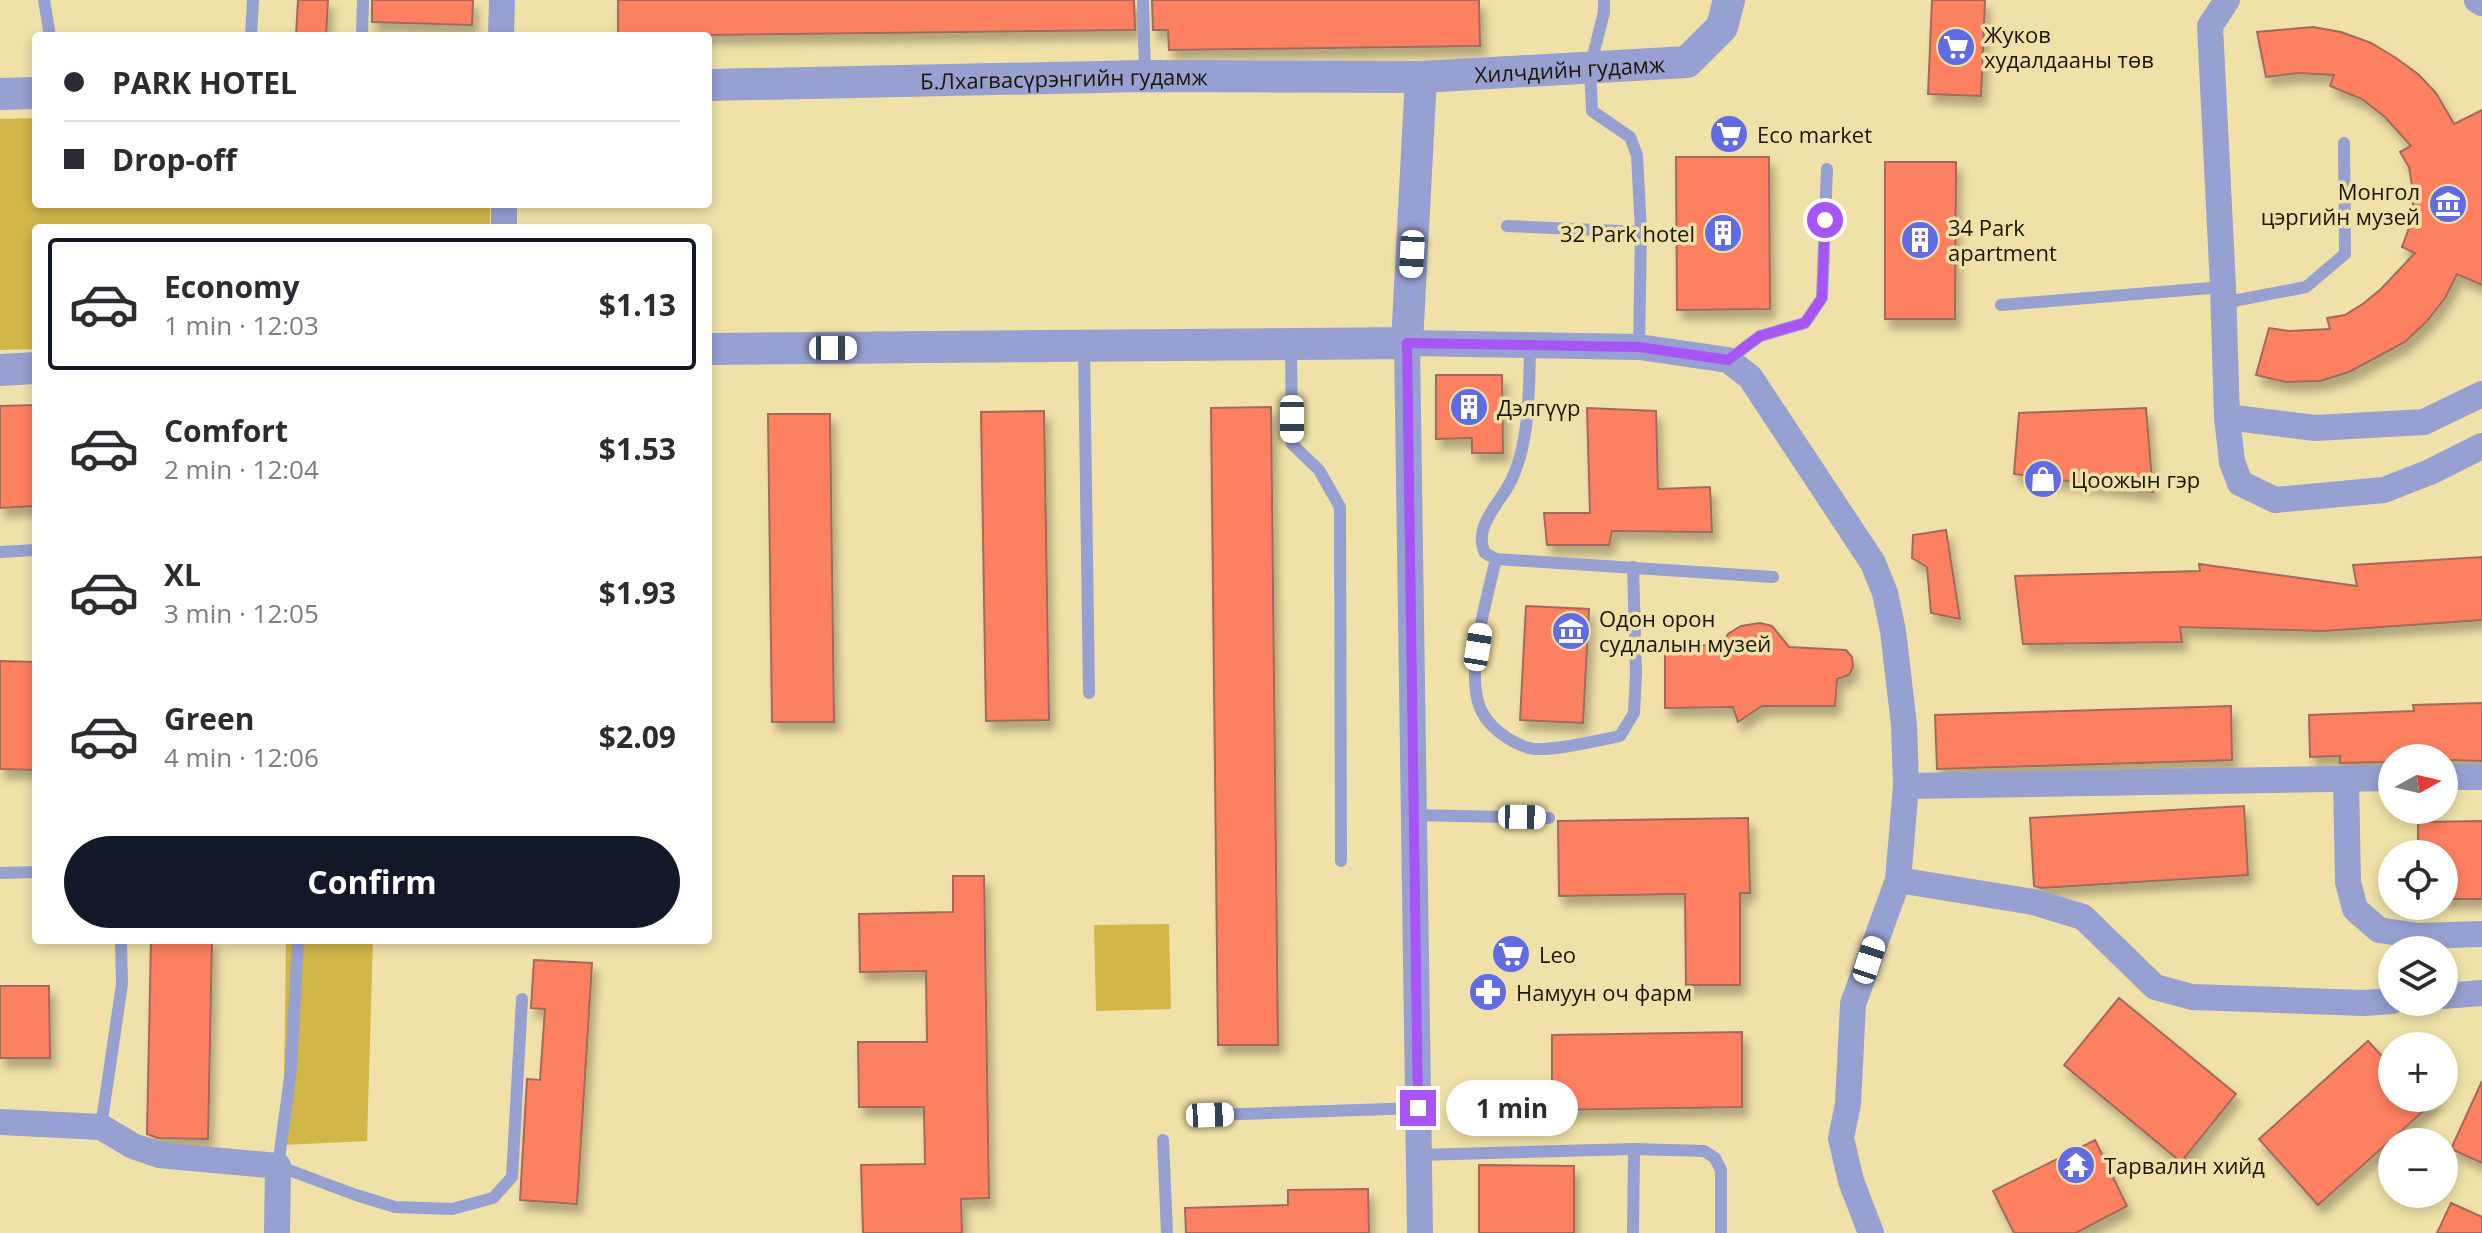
<!DOCTYPE html>
<html lang="en">
<head>
<meta charset="utf-8">
<style>
  body { margin:0; font-family:"Open Sans",sans-serif; background:#f7f7f7; color:#2b2b33; height:100vh; display:flex; flex-direction:column; font-size:30px; white-space:nowrap }
  * { box-sizing:border-box; margin:0 }
  p { font-size:26px; color:#7c7c81 }
  .icon { flex:none; width:44px; height:44px; fill:none; stroke:currentColor; stroke-width:2; stroke-linecap:round; stroke-linejoin:round }
  .map { position:relative; flex:1; overflow:hidden }
  .side { position:absolute; left:32px; top:224px; width:680px; height:720px; display:flex; flex-direction:column; background:#fff; border-radius:8px; box-shadow:0 4px 12px #0003 }
  .side>* { flex:none }
  .guide { position:absolute; left:32px; top:32px; width:680px; height:176px; border-radius:8px; box-shadow:0 4px 12px #0003; display:grid; align-content:center; height:176px; padding:0 32px; background:#fff }
  .needle { width:52px; rotate:82deg }
  .controls { position:absolute; left:2378px; top:744px; display:grid; gap:16px }
  .controls a { display:grid; place-items:center; width:80px; height:80px; border-radius:50%; background:#fff; box-shadow:0 4px 12px #0003; font-size:40px }
  .end { position:absolute; width:36px; height:36px; margin:-18px; border:10px solid #a855f7; background:#fff; box-shadow:0 0 0 4px #fff }
  .from { border-radius:50% }
  .bubble { position:absolute; height:56px; border-radius:28px; background:#fff; box-shadow:0 4px 12px #0003; font-size:26px; font-weight:700; line-height:56px; text-align:center }
  .car { position:absolute; width:24px; height:48px; margin:-24px -12px; border-radius:10px; box-shadow:0 0 6px 2px #0007; background:linear-gradient(#fff 24%,#345 0 40%,#fff 0 76%,#345 0 86%,#fff 0) }
  .guide b { display:flex; align-items:center; gap:28px; height:76px; font-size:30px }
  .guide b+b { border-top:2px solid #e1e1e2 }
  .guide i { width:20px; height:20px; background:#2b2b33 }
  ul { padding:14px 0 0; list-style:none }
  li { display:flex; align-items:center; gap:24px; height:132px; margin:0 16px 12px; padding:0 16px; border:4px solid transparent; border-radius:8px }
  li div { flex:1 }
  li b { display:block; font-size:30px }
  li em { font-style:normal; font-weight:700 }
  li.current { border-color:#111827 }
  li>.icon { width:72px; height:72px; stroke-width:1.5 }
  .action { display:flex; gap:16px; margin-top:auto; padding:16px 32px }
  .action a { flex:1; height:92px; border-radius:48px; background:#111827; color:#fff; font-size:32px; font-weight:700; line-height:92px; text-align:center }
  .map>svg:first-child { display:block }
  .green { fill:#d1b648 }
  .building { fill:#fd8061; stroke:#a26a5c; stroke-width:2; filter:url(#shadow) }
  .lines { fill:none; stroke-linecap:round; stroke-linejoin:round }
  .service { stroke:#96a0d1; stroke-width:12 }
  .minor { stroke:#96a0d1; stroke-width:26 }
  .tertiary { stroke:#96a0d1; stroke-width:32 }
  .route { stroke:#a855f7; stroke-width:10 }
  .labels { text-anchor:middle; dominant-baseline:central; stroke-width:7; stroke-linejoin:round; paint-order:stroke }
  .poi-label { font-size:22px; fill:#1b1501; stroke:#f0e1a8; text-anchor:start }
  .street-label { font-size:22px; fill:#1b1501; stroke:#f0e1a8 }
</style>
</head>
<body>
<div class="map">
<svg width="2482" height="1233" viewBox="0 0 2482 1233">
  <defs>
    <filter id="shadow"><feDropShadow dx="5" dy="9" stdDeviation="4" flood-color="#0004"/></filter>
  </defs>
  <rect width="100%" height="100%" fill="#f0e1a8"/>
  <g class="green">
    <polygon points="36,118 36,204 490,204 490,228 36,228 36,349 0,350 0,119"/>
    <polygon points="1169,924 1171,1009 1096,1011 1094,925"/>
    <polygon points="286,940 373,940 367,1141 283,1145"/>
  </g>
  <g class="building">
    <polygon points="298,0 328,0 326,36 296,36"/>
    <polygon points="372,0 473,0 472,25 372,22"/>
    <polygon points="618,0 1134,0 1135,30 618,36"/>
    <polygon points="1152,0 1479,0 1480,46 1169,50 1168,30 1153,30"/>
    <polygon points="1932,0 1985,0 1981,96 1928,94"/>
    <polygon points="2313,27 2341,32 2371,43 2396,58 2419,75 2436,93 2454,124 2482,110 2482,285 2457,274 2445,298 2427,321 2405,342 2349,372 2320,381 2286,382 2256,375 2269,328 2289,331 2330,329 2327,318 2345,315 2364,303 2381,289 2415,253 2402,247 2413,217 2413,191 2409,167 2400,152 2411,146 2385,117 2362,99 2330,86 2334,75 2298,73 2266,77 2257,32"/>
    <polygon points="1676,157 1769,157 1770,309 1677,310"/>
    <polygon points="1885,162 1956,162 1955,319 1885,319"/>
    <polygon points="1436,375 1502,375 1503,453 1472,453 1472,438 1436,439"/>
    <polygon points="36,405 36,506 0,508 0,406"/>
    <polygon points="1271,407 1278,1045 1218,1045 1211,408"/>
    <polygon points="1587,408 1656,411 1658,489 1710,487 1712,532 1612,531 1609,545 1547,545 1544,513 1590,513"/>
    <polygon points="2146,408 2153,492 2014,474 2019,413"/>
    <polygon points="1044,411 1049,720 986,721 981,412"/>
    <polygon points="768,414 830,414 834,722 772,722"/>
    <polygon points="1946,530 1960,619 1931,613 1927,567 1912,558 1913,535"/>
    <polygon points="2482,557 2482,620 2324,631 2180,627 2182,642 2023,644 2015,576 2200,571 2199,564 2357,586 2353,565"/>
    <polygon points="1526,606 1589,609 1583,723 1520,720"/>
    <polygon points="1760,623 1772,626 1789,647 1846,650 1852,657 1853,667 1849,675 1837,679 1835,706 1762,706 1738,722 1733,707 1665,708 1665,646 1722,645 1728,634 1741,626"/>
    <polygon points="0,661 36,662 36,770 0,769"/>
    <polygon points="2482,703 2482,761 2392,758 2392,762 2340,763 2340,756 2310,757 2309,715 2414,711 2413,705"/>
    <polygon points="2231,706 2232,760 1937,769 1935,715"/>
    <polygon points="2244,806 2248,875 2041,888 2034,886 2030,818"/>
    <polygon points="1748,818 1750,893 1740,893 1740,985 1686,985 1685,894 1559,896 1558,821"/>
    <polygon points="2482,821 2482,899 2444,899 2444,854 2418,854 2418,822"/>
    <polygon points="953,876 984,876 989,1198 961,1199 962,1233 863,1233 861,1165 925,1164 924,1107 859,1107 858,1042 927,1042 926,971 860,972 859,914 953,912"/>
    <polygon points="151,940 212,940 208,1139 158,1138 147,1134"/>
    <polygon points="534,960 592,963 577,1204 520,1200 527,1079 540,1080 545,1009 531,1008"/>
    <polygon points="0,986 49,986 50,1058 0,1058"/>
    <polygon points="2119,998 2236,1094 2181,1162 2064,1065"/>
    <polygon points="1742,1032 1742,1107 1552,1110 1552,1035"/>
    <polygon points="2368,1041 2392,1067 2392,1098 2438,1098 2318,1205 2259,1139"/>
    <polygon points="2482,1081 2482,1163 2451,1149"/>
    <polygon points="2095,1140 2127,1206 2076,1233 2014,1233 1993,1191"/>
    <polygon points="1479,1165 1574,1166 1574,1233 1479,1233"/>
    <polygon points="1368,1189 1369,1233 1186,1233 1185,1208 1288,1205 1288,1190"/>
    <polygon points="2451,1203 2482,1217 2482,1233 2437,1233"/>
  </g>
  <g class="lines">
    <g class="service">
      <polyline points="44,0 50,36"/>
      <polyline points="1143,0 1145,76"/>
      <polyline points="1604,0 1604,12 1590,68 1592,111 1630,137 1637,155 1641,232 1639,347"/>
      <polyline points="251,36 253,0"/>
      <polyline points="362,36 363,0"/>
      <polyline points="1507,226 1641,232"/>
      <polyline points="2223,303 2306,287 2345,254 2344,143"/>
      <polyline points="2001,305 2223,287"/>
      <path d="M1530,346C1529,390 1530,442 1511,481C1500,503 1472,528 1485,553L1496,559L1773,577"/>
      <polyline points="1291,347 1292,444 1319,470 1340,507 1341,861"/>
      <polyline points="1084,349 1089,693"/>
      <polyline points="1728,360 1760,336 1805,323 1822,298 1827,169"/>
      <polyline points="0,552 36,550"/>
      <path d="M1496,559C1487,599 1466,667 1479,705C1486,726 1509,742 1529,748C1545,753 1601,740 1620,736L1634,713L1636,673L1633,567"/>
      <polyline points="1414,815 1549,818"/>
      <polyline points="0,873 36,872"/>
      <polyline points="298,940 291,1070 278,1166 356,1195 395,1207 452,1209 493,1198 512,1177 522,999"/>
      <polyline points="1210,1115 1418,1108"/>
      <polyline points="101,1127 122,984 121,940"/>
      <polyline points="1163,1140 1167,1233"/>
      <polyline points="1419,1155 1634,1149 1704,1151 1715,1158 1721,1170 1721,1233"/>
      <polyline points="1633,1233 1634,1149"/>
    </g>
    <g class="minor">
      <polyline points="2227,0 2210,26 2223,287 2227,417 2315,428 2424,422 2482,394"/>
      <polyline points="2477,0 2482,3"/>
      <polyline points="501,36 502,0"/>
      <polyline points="504,204 504,228"/>
      <polyline points="2227,417 2232,462 2240,483 2275,500 2384,490 2430,472 2482,446"/>
      <polyline points="2444,777 2482,777"/>
      <polyline points="2346,779 2348,882 2355,909 2379,930 2418,936 2482,934"/>
      <polyline points="1906,786 2392,778"/>
      <polyline points="1898,880 2033,902 2083,917 2155,987 2192,997 2364,1003 2392,1001"/>
      <polyline points="2444,996 2482,993"/>
      <polyline points="0,1122 101,1127 133,1146 159,1155 278,1166 277,1233"/>
      <polyline points="1420,1233 1407,343 1639,347 1728,360 1750,377 1873,563 1885,593 1893,631 1904,725 1906,786 1898,880 1853,1004 1848,1104 1841,1138 1851,1181 1871,1233"/>
    </g>
    <g class="tertiary">
      <path id="s1" d="M708,85L1145,76L1421,77L1687,62L1722,27L1729,0"/>
      <polyline points="0,94 36,93"/>
      <polyline points="708,349 1407,343 1421,77"/>
      <polyline points="0,370 36,368"/>
    </g>
  </g>
  <g class="lines">
    <polyline class="route" points="1418,1108 1407,343 1639,347 1728,360 1760,336 1805,323 1822,298 1825,220"/>
  </g>
  <defs>
    <symbol id="supermarket-disc" viewBox="-11 -11 22 22"><circle r="9.5" fill="#606ce4" stroke="#f0e1a8"/><path d="M-6-5.5h2.5l.6 2H6L4.5 2H-2.5L-4.4-4H-6ZM-1.5 3.2a1.3 1.3 0 1 0 .1 0ZM3 3.2a1.3 1.3 0 1 0 .1 0Z" fill="#fff"/></symbol>
    <symbol id="museum-disc" viewBox="-11 -11 22 22"><circle r="9.5" fill="#606ce4" stroke="#f0e1a8"/><path d="M0-6L6-3V-2H-6V-3ZM-5-1h2V3h-2ZM-1-1h2V3h-2ZM3-1h2V3H3ZM-6 4H6V6H-6Z" fill="#fff"/></symbol>
    <symbol id="building-disc" viewBox="-11 -11 22 22"><circle r="9.5" fill="#606ce4" stroke="#f0e1a8"/><path d="M-4-6H4V6H1V3H-1V6H-4ZM-2.5-4.3h1.7v1.8h-1.7ZM.8-4.3h1.7v1.8H.8ZM-2.5-1h1.7V.8h-1.7ZM.8-1h1.7V.8H.8Z" fill="#fff"/></symbol>
    <symbol id="shop-disc" viewBox="-11 -11 22 22"><circle r="9.5" fill="#606ce4" stroke="#f0e1a8"/><path d="M-5-2.5h2.3a2.7 3.5 0 0 1 5.4 0H5L5.5 6h-11ZM-1.5-2.5h3a1.5 2.3 0 0 0-3 0Z" fill="#fff"/></symbol>
    <symbol id="pharmacy-disc" viewBox="-11 -11 22 22"><circle r="9.5" fill="#606ce4" stroke="#f0e1a8"/><path d="M-2-6h4v4h4v4h-4v4h-4v-4h-4v-4h4Z" fill="#fff"/></symbol>
    <symbol id="temple-disc" viewBox="-11 -11 22 22"><circle r="9.5" fill="#606ce4" stroke="#f0e1a8"/><path d="M0-6L5-2H3V0L6.5 2.5H4V6H1.5V3h-3V6H-4V2.5H-6.5L-3 0V-2H-5Z" fill="#fff"/></symbol>
  </defs>
  <g fill-rule="evenodd">
    <use href="#supermarket-disc" x="1934" y="25" width="44" height="44"/>
    <use href="#supermarket-disc" x="1707" y="112" width="44" height="44"/>
    <use href="#museum-disc" x="2426" y="182" width="44" height="44"/>
    <use href="#building-disc" x="1701" y="211" width="44" height="44"/>
    <use href="#building-disc" x="1898" y="218" width="44" height="44"/>
    <use href="#building-disc" x="1447" y="385" width="44" height="44"/>
    <use href="#shop-disc" x="2021" y="457" width="44" height="44"/>
    <use href="#museum-disc" x="1549" y="609" width="44" height="44"/>
    <use href="#supermarket-disc" x="1489" y="932" width="44" height="44"/>
    <use href="#pharmacy-disc" x="1466" y="970" width="44" height="44"/>
    <use href="#temple-disc" x="2054" y="1143" width="44" height="44"/>
  </g>
  <g class="labels">
    <g class="poi-label">
      <text x="1984" y="34">Жуков<tspan x="1984" dy="25">худалдааны төв</tspan></text>
      <text x="1757" y="134">Eco market</text>
      <text x="2420" y="191" text-anchor="end">Монгол<tspan x="2420" dy="25">цэргийн музей</tspan></text>
      <text x="1948" y="227">34 Park<tspan x="1948" dy="25">apartment</tspan></text>
      <text x="1695" y="233" text-anchor="end">32 Park hotel</text>
      <text x="1497" y="407">Дэлгүүр</text>
      <text x="2071" y="479">Цоожын гэр</text>
      <text x="1599" y="618">Одон орон<tspan x="1599" dy="25">судлалын музей</tspan></text>
      <text x="1539" y="954">Leo</text>
      <text x="1516" y="992">Намуун оч фарм</text>
      <text x="2104" y="1165">Тарвалин хийд</text>
    </g>
    <g class="street-label">
      <text stroke="none"><textPath href="#s1" startOffset="862">Хилчдийн гудамж</textPath></text>
      <text stroke="none"><textPath href="#s1" startOffset="356">Б.Лхагвасүрэнгийн гудамж</textPath></text>
    </g>
  </g>
</svg>
<div class="controls">
<a><svg class="needle" viewBox="-14 -14 28 28"><path d="M0-13l5 13h-10z" fill="#e53935"/><path d="M0 13l5-13h-10z" fill="#7c7c81"/></svg></a>
<a><svg class="icon" aria-label="locate" viewBox="0 0 24 24"><circle cx="12" cy="12" r="6"/><path d="M12 2v4M12 18v4M2 12h4M18 12h4"/></svg></a>
<a><svg class="icon" aria-label="layers" viewBox="0 0 24 24"><path d="M12 4l9 5-9 5-9-5zM3 14l9 5 9-5"/></svg></a>
<a>+</a>
<a>−</a>
</div>
<i class="end from" style="left:1825px;top:220px"></i>
<i class="end" style="left:1418px;top:1108px"></i>
<div class="bubble" style="left:1446px;top:1080px;width:132px">1 min</div>
<i class="car" style="left:1412px;top:254px;rotate:183deg"></i>
<i class="car" style="left:833px;top:348px;rotate:90deg"></i>
<i class="car" style="left:1292px;top:419px;rotate:180deg"></i>
<i class="car" style="left:1478px;top:647px;rotate:9deg"></i>
<i class="car" style="left:1522px;top:817px;rotate:91deg"></i>
<i class="car" style="left:1869px;top:960px;rotate:18deg"></i>
<i class="car" style="left:1210px;top:1115px;rotate:88deg"></i>
<div class="guide">
<b><i class="from"></i>PARK HOTEL</b>
<b><i></i>Drop-off</b>
</div>
<section class="side">
<ul>
<li class="current"><svg class="icon" aria-label="car" viewBox="0 0 24 24"><path d="M5 17H2v-5l4-1 3-4h7l3 4 3 1v5h-3M9 17h6M6 11h13"/><circle cx="7" cy="17" r="2"/><circle cx="17" cy="17" r="2"/></svg><div><b>Economy</b><p>1 min · 12:03</p></div><em>$1.13</em></li>
<li><svg class="icon" aria-label="car" viewBox="0 0 24 24"><path d="M5 17H2v-5l4-1 3-4h7l3 4 3 1v5h-3M9 17h6M6 11h13"/><circle cx="7" cy="17" r="2"/><circle cx="17" cy="17" r="2"/></svg><div><b>Comfort</b><p>2 min · 12:04</p></div><em>$1.53</em></li>
<li><svg class="icon" aria-label="car" viewBox="0 0 24 24"><path d="M5 17H2v-5l4-1 3-4h7l3 4 3 1v5h-3M9 17h6M6 11h13"/><circle cx="7" cy="17" r="2"/><circle cx="17" cy="17" r="2"/></svg><div><b>XL</b><p>3 min · 12:05</p></div><em>$1.93</em></li>
<li><svg class="icon" aria-label="car" viewBox="0 0 24 24"><path d="M5 17H2v-5l4-1 3-4h7l3 4 3 1v5h-3M9 17h6M6 11h13"/><circle cx="7" cy="17" r="2"/><circle cx="17" cy="17" r="2"/></svg><div><b>Green</b><p>4 min · 12:06</p></div><em>$2.09</em></li>
</ul>
<div class="action"><a>Confirm</a></div>
</section>
</div>
</body>
</html>
